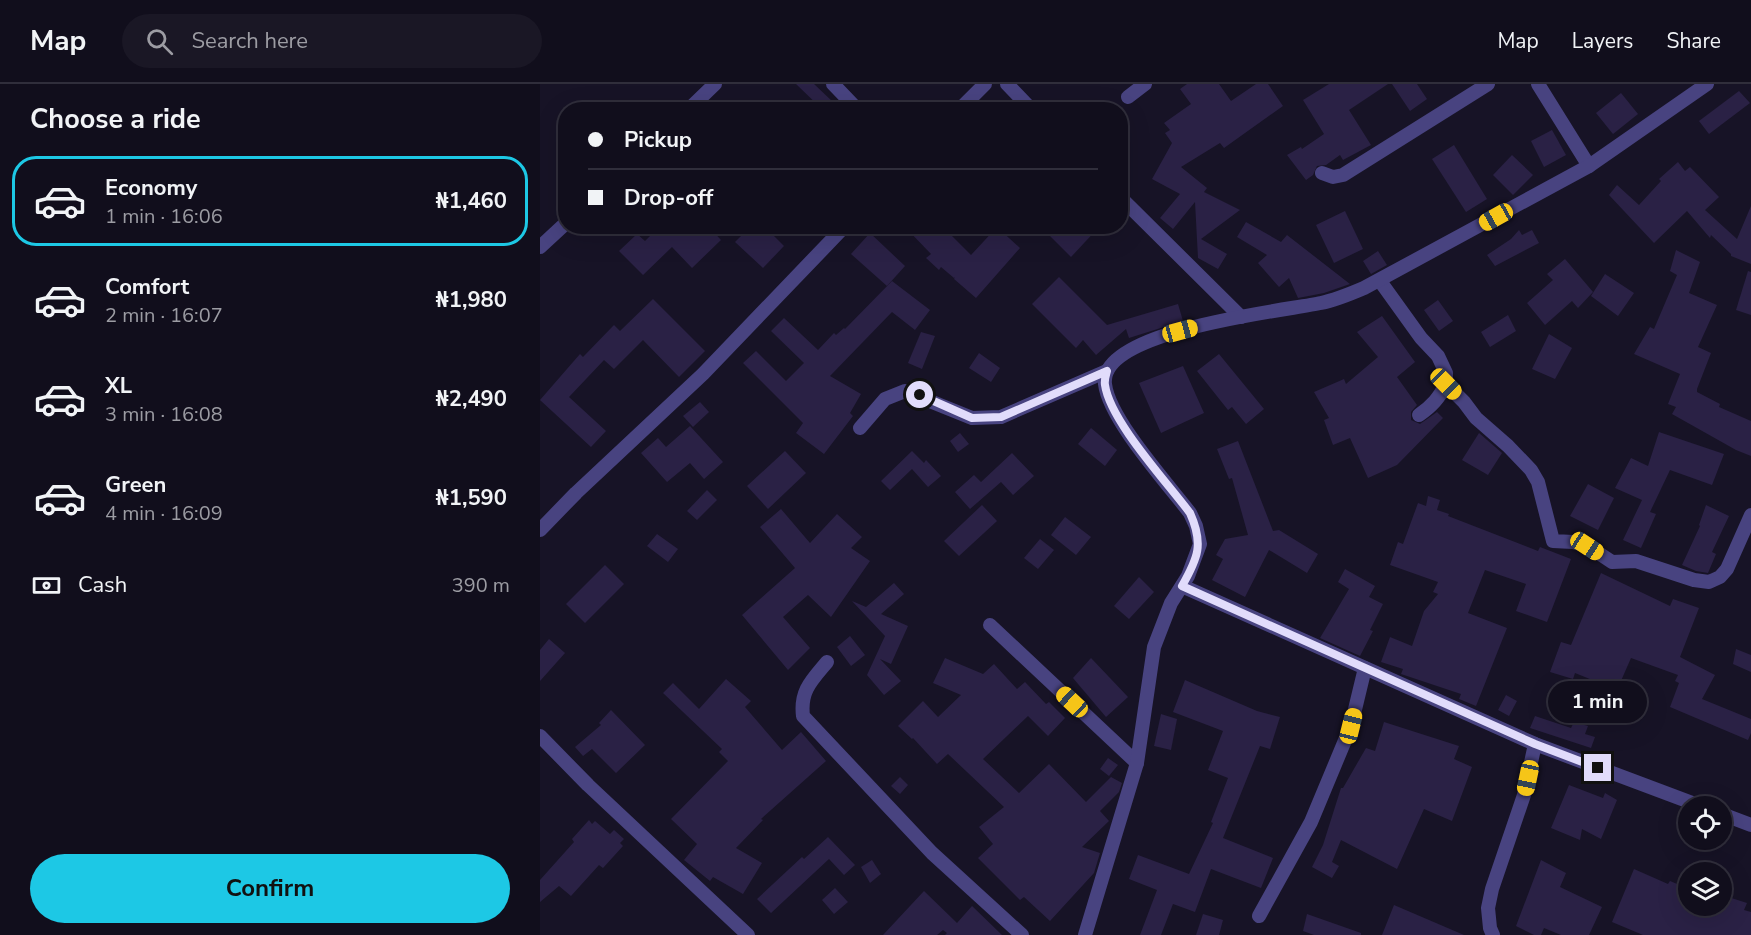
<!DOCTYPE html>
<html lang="en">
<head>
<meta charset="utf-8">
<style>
  body { margin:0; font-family:"Nunito Sans",sans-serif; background:#1a1725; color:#f1f3f6; height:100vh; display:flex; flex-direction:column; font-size:22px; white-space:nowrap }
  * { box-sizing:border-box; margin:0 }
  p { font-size:20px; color:#9c9ca3 }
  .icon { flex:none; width:33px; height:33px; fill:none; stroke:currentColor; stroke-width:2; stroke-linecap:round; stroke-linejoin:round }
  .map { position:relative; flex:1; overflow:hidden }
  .sheet { display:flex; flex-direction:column; background:#110e1c; width:540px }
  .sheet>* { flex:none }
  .hud { position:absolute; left:18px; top:18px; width:570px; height:132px; border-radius:24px; box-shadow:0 6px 24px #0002,0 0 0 2px #302e3b; display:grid; align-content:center; height:132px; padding:0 30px; background:#110e1c }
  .buttons { position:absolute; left:1138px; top:712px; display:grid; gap:12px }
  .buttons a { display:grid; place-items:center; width:54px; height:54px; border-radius:50%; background:#110e1c; box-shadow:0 6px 24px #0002,0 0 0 2px #302e3b; font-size:30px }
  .end { position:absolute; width:27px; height:27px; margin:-14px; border:8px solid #e1dcfb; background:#111; box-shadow:0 0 0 3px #111 }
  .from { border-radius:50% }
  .bubble { position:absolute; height:42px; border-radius:21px; background:#110e1c; box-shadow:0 6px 24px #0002,0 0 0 2px #302e3b; font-size:20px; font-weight:700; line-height:42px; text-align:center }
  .car { position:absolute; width:18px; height:36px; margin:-18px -9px; border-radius:8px; box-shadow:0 0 4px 2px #0007; background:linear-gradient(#f5c518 24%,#345 0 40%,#f5c518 0 76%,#345 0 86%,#f5c518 0) }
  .hud b { display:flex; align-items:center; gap:21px; height:57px; font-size:22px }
  .hud b+b { border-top:2px solid #302e3b }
  .hud i { width:15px; height:15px; background:#f1f3f6 }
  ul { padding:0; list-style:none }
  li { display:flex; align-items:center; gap:18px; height:90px; margin:0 12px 9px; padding:0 18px; border:3px solid transparent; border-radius:24px }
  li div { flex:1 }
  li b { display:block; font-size:22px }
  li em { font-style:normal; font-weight:700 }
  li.active { border-color:#1dc8e5 }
  li>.icon { width:54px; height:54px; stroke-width:1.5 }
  h2 { padding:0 30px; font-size:27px; line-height:72px }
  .pay { display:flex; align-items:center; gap:15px; height:66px; padding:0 30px; font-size:22px }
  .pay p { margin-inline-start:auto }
  .cta { display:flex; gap:12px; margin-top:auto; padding:12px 30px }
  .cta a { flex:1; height:69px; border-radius:36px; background:#1dc8e5; color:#111; font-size:24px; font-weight:700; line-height:69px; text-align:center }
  header { display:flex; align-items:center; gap:36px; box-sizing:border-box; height:84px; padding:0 30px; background:#110e1c; border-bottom:2px solid #302e3b }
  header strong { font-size:28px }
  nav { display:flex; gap:33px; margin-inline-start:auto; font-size:21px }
  .search { width:420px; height:54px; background:#1a1725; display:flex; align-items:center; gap:15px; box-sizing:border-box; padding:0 21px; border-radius:33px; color:#9c9ca3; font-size:22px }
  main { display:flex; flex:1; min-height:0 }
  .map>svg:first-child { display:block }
  .building { fill:#2a2145 }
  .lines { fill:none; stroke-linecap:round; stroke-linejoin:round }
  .minor { stroke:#484380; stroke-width:14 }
  .route { stroke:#e1dcfb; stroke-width:8 }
</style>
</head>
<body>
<header>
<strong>Map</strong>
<div class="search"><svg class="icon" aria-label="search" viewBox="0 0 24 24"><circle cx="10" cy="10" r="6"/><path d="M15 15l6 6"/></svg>Search here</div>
<nav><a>Map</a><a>Layers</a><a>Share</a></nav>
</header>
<main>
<section class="sheet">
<h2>Choose a ride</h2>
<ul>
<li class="active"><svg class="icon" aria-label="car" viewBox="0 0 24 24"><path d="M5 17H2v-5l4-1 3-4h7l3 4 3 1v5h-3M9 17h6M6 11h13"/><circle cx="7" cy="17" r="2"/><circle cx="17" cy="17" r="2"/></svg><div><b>Economy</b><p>1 min · 16:06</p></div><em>₦1,460</em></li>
<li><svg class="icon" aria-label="car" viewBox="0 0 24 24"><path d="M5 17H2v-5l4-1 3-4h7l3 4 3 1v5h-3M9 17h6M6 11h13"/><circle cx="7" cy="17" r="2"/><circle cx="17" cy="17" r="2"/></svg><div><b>Comfort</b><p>2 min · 16:07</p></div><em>₦1,980</em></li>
<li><svg class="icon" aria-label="car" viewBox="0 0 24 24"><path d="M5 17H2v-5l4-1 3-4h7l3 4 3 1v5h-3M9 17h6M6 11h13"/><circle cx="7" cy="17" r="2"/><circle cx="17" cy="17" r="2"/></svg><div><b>XL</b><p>3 min · 16:08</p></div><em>₦2,490</em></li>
<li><svg class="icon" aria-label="car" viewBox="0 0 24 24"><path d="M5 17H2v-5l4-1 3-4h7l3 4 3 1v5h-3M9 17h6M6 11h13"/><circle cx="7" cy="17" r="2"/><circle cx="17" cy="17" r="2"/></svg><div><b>Green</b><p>4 min · 16:09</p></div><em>₦1,590</em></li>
</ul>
<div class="pay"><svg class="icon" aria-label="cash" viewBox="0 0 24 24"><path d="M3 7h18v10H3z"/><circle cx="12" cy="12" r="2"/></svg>Cash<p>390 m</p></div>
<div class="cta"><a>Confirm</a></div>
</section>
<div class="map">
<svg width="1211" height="851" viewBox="0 0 1211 851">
  <rect width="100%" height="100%" fill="#171326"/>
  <g class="building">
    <polygon points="256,0 274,0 294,19 287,26 283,26"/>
    <polygon points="647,0 679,0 691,17 716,0 728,0 743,22 684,64 680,59 641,83 667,104 664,108 700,126 661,155 687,170 678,185 658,174 655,118 633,145 620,134 640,110 612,95 632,59 625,49 630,46 624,39 651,20 640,5"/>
    <polygon points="789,0 848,0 809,26 831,61 803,76 800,71 786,81 777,82 773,91 766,96 747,71 761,63 762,65 784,50 763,16"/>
    <polygon points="852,0 877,0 887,15 870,27"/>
    <polygon points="1199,7 1210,19 1169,50 1159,37"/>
    <polygon points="1081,9 1098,30 1073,50 1056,29"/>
    <polygon points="1012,46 1026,71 1004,83 991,57"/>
    <polygon points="914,61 947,115 926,128 892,75"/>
    <polygon points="972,71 993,91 973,111 953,91"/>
    <polygon points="1138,78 1145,87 1150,83 1179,113 1165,126 1197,155 1211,122 1211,180 1191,172 1191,170 1171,151 1170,154 1147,127 1148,126 1114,159 1069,111 1077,101 1099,121 1121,97 1119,95"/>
    <polygon points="805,127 823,165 794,179 776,141"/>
    <polygon points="706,138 741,158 747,151 810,200 784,209 758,214 749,194 739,203 718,179 727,171 697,153"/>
    <polygon points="120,142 168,142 181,156 152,184 132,163 103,191 79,167 97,150 105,157"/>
    <polygon points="211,142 224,142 244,162 223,184 195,158"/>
    <polygon points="364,142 398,142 408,152 410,150 431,171 457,143 480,164 436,214 414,195 415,193 414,194 401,183 399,186 386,174 391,170"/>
    <polygon points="513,142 560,142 531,173 507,149"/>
    <polygon points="979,146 982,151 992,146 999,159 955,182 947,171 971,155"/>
    <polygon points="330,149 365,182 347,202 311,170"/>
    <polygon points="1136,166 1160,178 1149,209 1177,221 1158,263 1171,269 1157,305 1157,308 1180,320 1179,323 1211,337 1211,372 1196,366 1132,330 1136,323 1128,320 1140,290 1094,270 1110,243 1114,245 1137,191 1130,187"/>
    <polygon points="838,167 847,181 831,190 823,177"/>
    <polygon points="1025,175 1053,208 1038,224 1032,217 1005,241 987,219 1013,196 1007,190"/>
    <polygon points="1208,187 1211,188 1211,231 1196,226"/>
    <polygon points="1065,190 1094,209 1078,232 1051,212"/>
    <polygon points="519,193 567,241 638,220 643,237 589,254 586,245 556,271 543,256 536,264 492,220"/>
    <polygon points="352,197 390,226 375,246 352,228 290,292 321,310 310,329 313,332 284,370 256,349 263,339 203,279 216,267 246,297 264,279 231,247 244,234 278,266 294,249 296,251 304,244 305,245"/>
    <polygon points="113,215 165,267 139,293 103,256 74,285 64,276 29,313 66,347 51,363 0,316 40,270 43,273 74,241 80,247"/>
    <polygon points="898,216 913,237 899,247 884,226"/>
    <polygon points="968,231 976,247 950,263 941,248"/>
    <polygon points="842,232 875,278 857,293 877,321 871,328 871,336 880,340 897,328 903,334 857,381 828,394 810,354 793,361 784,336 789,334 774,308 804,295 806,300 838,273 817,248"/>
    <polygon points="381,248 395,252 382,285 368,279"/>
    <polygon points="1009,250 1032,264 1015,295 992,285"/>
    <polygon points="439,269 460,284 451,298 429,284"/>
    <polygon points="679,270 724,325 706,340 692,323 688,326 657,287"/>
    <polygon points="643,282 664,329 621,349 599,299"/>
    <polygon points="160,318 169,328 153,343 143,332"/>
    <polygon points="150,342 183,378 164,395 150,379 127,398 101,369 118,354 126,363"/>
    <polygon points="551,344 577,366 565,382 538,360"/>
    <polygon points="1119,348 1184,370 1172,401 1130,386 1110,428 1116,430 1101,464 1083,456 1102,416 1075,404 1091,374 1108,382"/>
    <polygon points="420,349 429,360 418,368 410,357"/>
    <polygon points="939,349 962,369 948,391 922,376"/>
    <polygon points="698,357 733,447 739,446 778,470 767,489 729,466 705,513 672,496 683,475 676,471 685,455 708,451 692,394 689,395 677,365"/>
    <polygon points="245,367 266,389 228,425 207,402"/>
    <polygon points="372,367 384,379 386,376 401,392 388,403 372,385 350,406 341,397"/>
    <polygon points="472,369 494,392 473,411 461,398 430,425 415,408 434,391 441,398"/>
    <polygon points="1048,400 1074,414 1058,446 1030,432"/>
    <polygon points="167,406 177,416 157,436 147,427"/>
    <polygon points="888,412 900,416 897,426 909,430 908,432 998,467 1000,463 1031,475 1007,538 976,527 986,500 945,486 928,529 967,544 936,622 919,615 921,610 861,590 863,585 841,578 850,553 872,562 884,527 898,510 893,508 898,498 850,481 858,458 863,460 878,419 886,422"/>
    <polygon points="442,421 457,437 419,472 404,457"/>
    <polygon points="1166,421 1189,432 1172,468 1176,470 1168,489 1156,487 1142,481 1160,442 1159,441"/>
    <polygon points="241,425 270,459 297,430 322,453 311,464 330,477 291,533 268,511 243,533 270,564 248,586 202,531 255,484 220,443"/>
    <polygon points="525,433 551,453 536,471 511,451"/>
    <polygon points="117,450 138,465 128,478 107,462"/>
    <polygon points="500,455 514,466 498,485 484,474"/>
    <polygon points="65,481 84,500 45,539 26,520"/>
    <polygon points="805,485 835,502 829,513 843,520 830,546 833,547 820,572 780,554 809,505 798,498"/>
    <polygon points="1061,489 1130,522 1133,515 1159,524 1140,573 1175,591 1162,615 1211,635 1211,649 1208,656 1130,623 1139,599 1135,597 1138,591 1091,574 1077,606 1035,589 1033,595 1010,588 1021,558 1031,561"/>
    <polygon points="599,493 614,508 589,535 574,522"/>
    <polygon points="354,499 364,510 341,530 368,542 351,580 340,575 361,597 344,611 327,591 345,552 312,517 326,523"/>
    <polygon points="310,552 325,571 311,582 297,563"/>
    <polygon points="9,555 25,569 0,597 0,566"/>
    <polygon points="1196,565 1211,571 1211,588 1193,580"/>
    <polygon points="405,574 443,590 454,580 477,605 485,598 506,620 509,618 525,634 508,652 488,632 443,675 479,709 509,680 546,718 571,693 582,699 579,708 560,727 569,737 542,763 560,769 554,789 510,837 484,813 480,816 438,774 453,760 439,743 464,723 408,670 397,680 373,654 372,655 358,642 383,617 398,633 421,611 393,599"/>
    <polygon points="551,574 588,613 566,633 533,594"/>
    <polygon points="186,595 211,617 205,623 242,666 261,648 286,677 221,735 223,736 196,764 222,779 203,810 173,793 170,797 144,776 157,760 131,735 188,677 179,668 182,665 123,609 133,599 159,625"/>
    <polygon points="645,596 717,627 740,633 730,665 720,662 683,754 733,774 721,804 671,785 655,828 633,820 621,851 600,851 617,806 589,795 598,771 649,790 673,739 671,738 688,694 668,686 683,647 633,628"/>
    <polygon points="966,611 977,617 969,632 958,626"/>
    <polygon points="71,626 105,661 76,689 52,665 43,672 35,663 61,641 59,639"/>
    <polygon points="621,630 637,635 631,666 614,662"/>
    <polygon points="995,632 1031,644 1034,638 1048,642 1045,650 1055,653 1051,664 990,644"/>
    <polygon points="844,638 919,662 914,675 932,683 912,737 884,725 857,785 801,756 792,778 799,782 792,794 772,783 783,761 801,704 803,704 826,664 835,667"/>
    <polygon points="568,674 578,681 569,692 560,685"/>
    <polygon points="360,693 368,701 360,710 351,702"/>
    <polygon points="1029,701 1063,714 1065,709 1077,716 1061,755 1042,745 1040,756 1011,744"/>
    <polygon points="49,736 52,740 55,737 70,750 74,746 84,755 80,759 83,762 63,784 59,781 31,812 19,802 0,818 0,796 34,758 32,755"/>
    <polygon points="288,753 315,781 304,791 289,775 231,829 217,815 262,773 264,775"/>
    <polygon points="332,776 341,790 330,799 321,783"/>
    <polygon points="1001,776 1026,789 1020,803 1062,823 1049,851 1021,851 1004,844 1001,851 994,851 976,842"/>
    <polygon points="1094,785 1128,800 1130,797 1149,805 1149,822 1182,822 1182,811 1207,819 1204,826 1211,828 1211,851 1103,851 1072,838"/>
    <polygon points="295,804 308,818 294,830 282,816"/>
    <polygon points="384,807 417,839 432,822 462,851 405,851 407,849 403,846 397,851 343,851"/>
    <polygon points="854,821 924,851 842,851"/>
    <polygon points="663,830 683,836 679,851 656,851"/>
    <polygon points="767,830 821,849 821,851 774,851 763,847"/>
  </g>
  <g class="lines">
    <g class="minor">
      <polyline points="293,0 318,26"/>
      <polyline points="467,0 492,26"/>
      <polyline points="998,0 1049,82"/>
      <polyline points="588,13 605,0"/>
      <polyline points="148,26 175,0"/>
      <polyline points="419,26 445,0"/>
      <polyline points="782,89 793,93 803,91 948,0"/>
      <polyline points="580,113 701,233"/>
      <polyline points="0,163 26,139"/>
      <polyline points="840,197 881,254 898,272 906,289 906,300 924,318 936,334 968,362 991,386 998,398 1013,457 1033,458 1048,462 1072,478 1096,477 1154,496 1169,498 1180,493 1187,485 1211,431"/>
      <path d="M879,331C892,322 899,314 906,300"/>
      <polyline points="320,344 345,315 365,307 432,334 461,333 567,287"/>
      <polyline points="0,446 36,409 163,290 305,142"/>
      <polyline points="642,502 995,660 1163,723"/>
      <polyline points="450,541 597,679"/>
      <path d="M287,578C271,597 260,607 263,632L392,769L482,851"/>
      <polyline points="0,652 48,701 208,851"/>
      <polyline points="1182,730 1211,741"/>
      <polyline points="719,832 771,738 811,642 825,584"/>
      <path d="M545,851L597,679L614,563L631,519L648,492L660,460L656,442L650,429C627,399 569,335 565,300C559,246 743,227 781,219C796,216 810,210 824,204L1049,82L1167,0"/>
      <polyline points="953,851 950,844 948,824 952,805 984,711 995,660"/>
    </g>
  </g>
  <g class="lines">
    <path class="route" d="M380,311L432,334L461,333L567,287C566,291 564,296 565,301C570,337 627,398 650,429C664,460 658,474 642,502L995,660L1058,684"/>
  </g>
</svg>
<div class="buttons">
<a><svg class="icon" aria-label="locate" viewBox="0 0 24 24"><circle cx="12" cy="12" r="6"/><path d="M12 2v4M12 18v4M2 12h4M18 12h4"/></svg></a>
<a><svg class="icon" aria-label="layers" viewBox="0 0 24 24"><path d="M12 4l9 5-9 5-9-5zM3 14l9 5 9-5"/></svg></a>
</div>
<i class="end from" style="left:380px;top:311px"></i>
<i class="end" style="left:1058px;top:684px"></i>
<div class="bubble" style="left:1008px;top:597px;width:99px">1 min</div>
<i class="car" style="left:956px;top:133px;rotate:241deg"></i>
<i class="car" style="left:640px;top:247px;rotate:75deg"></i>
<i class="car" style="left:906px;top:300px;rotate:135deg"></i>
<i class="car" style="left:1047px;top:462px;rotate:123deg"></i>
<i class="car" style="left:532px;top:618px;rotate:313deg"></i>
<i class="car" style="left:811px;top:642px;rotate:14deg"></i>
<i class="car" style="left:988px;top:694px;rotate:192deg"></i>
<div class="hud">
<b><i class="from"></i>Pickup</b>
<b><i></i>Drop-off</b>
</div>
</div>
</main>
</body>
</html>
